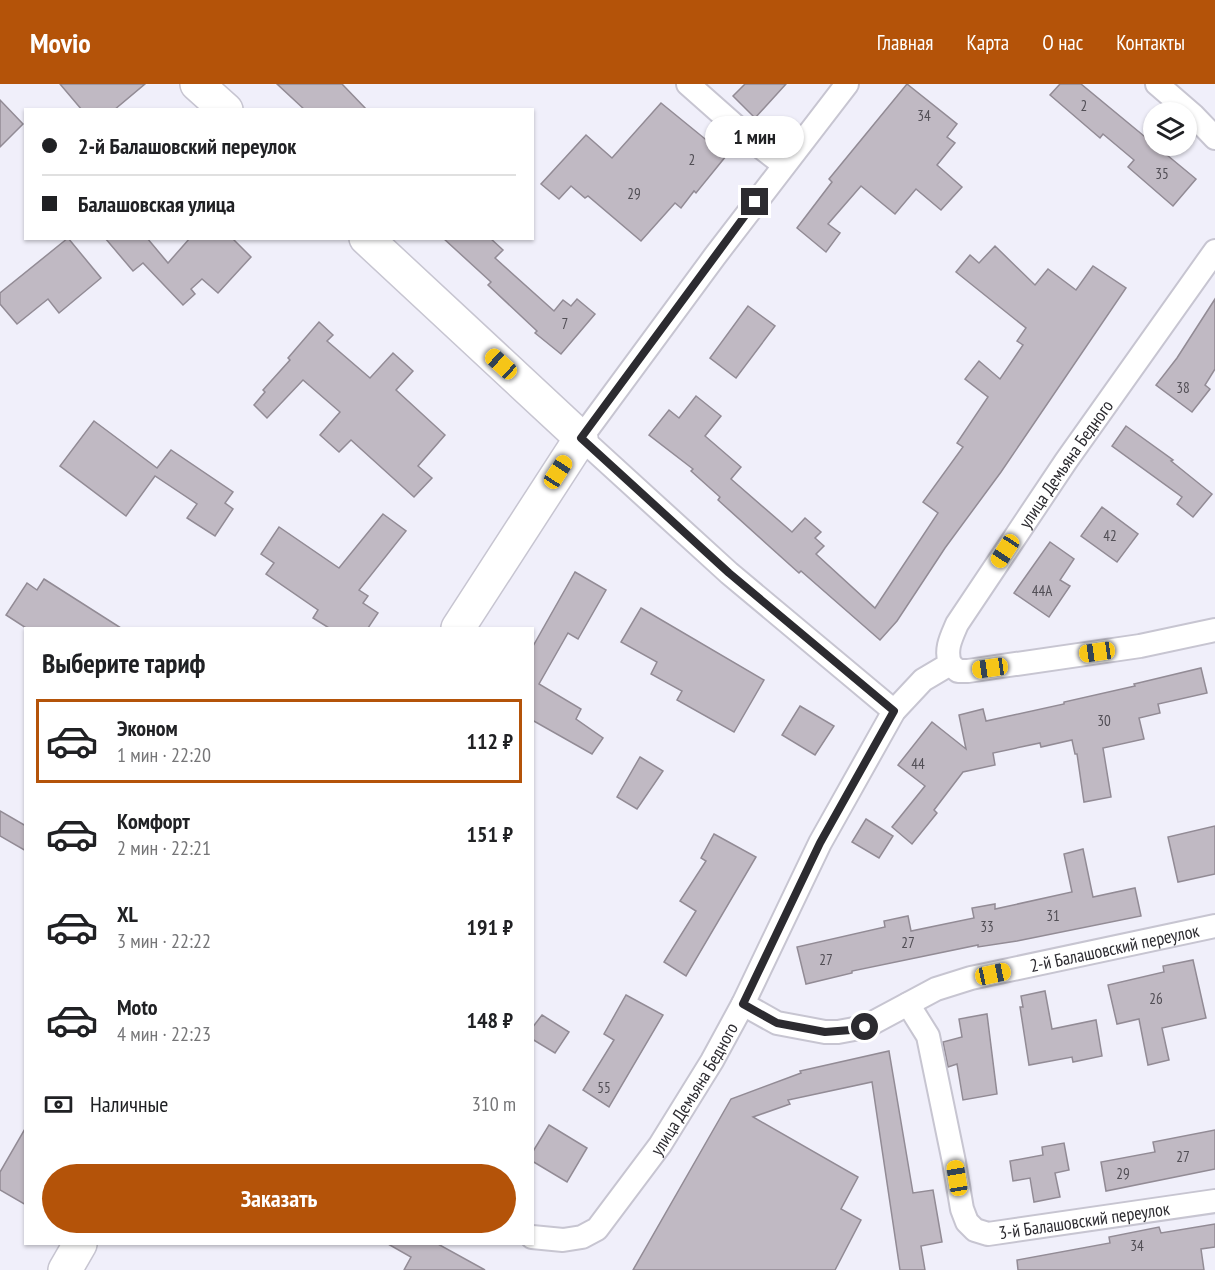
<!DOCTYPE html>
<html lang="ru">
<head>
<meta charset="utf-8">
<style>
  body { margin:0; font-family:"PT Sans Narrow",sans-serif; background:#f2f2f2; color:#202124; height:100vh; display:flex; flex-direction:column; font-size:22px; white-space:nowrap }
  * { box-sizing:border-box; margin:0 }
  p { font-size:20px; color:#757577 }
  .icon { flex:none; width:33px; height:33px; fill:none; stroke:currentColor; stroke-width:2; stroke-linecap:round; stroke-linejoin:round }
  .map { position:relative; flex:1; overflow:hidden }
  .panel { position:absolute; left:24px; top:543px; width:510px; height:618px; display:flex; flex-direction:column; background:#fff; border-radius:0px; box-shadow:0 2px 4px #0004 }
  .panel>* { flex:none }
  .guide { position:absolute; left:24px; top:24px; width:510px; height:132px; border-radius:0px; box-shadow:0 2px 4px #0004; display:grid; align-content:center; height:132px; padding:0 18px; background:#fff }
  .buttons { position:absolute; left:1143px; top:18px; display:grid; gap:12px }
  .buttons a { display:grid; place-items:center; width:54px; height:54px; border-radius:50%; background:#fff; box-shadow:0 2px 4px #0004; font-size:30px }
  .end { position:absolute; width:27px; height:27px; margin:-14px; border:8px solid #2c2b30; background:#fff; box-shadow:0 0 0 3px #fff }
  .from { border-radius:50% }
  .bubble { position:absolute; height:42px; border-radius:21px; background:#fff; box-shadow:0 2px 4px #0004; font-size:20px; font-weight:800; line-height:42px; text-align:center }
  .car { position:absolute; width:18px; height:36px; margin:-18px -9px; border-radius:8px; box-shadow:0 0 4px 2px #0007; background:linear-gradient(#f5c518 24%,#345 0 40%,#f5c518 0 76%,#345 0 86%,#f5c518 0) }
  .guide b { display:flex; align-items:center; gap:21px; height:57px; font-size:22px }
  .guide b+b { border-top:2px solid #e0e0e0 }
  .guide i { width:15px; height:15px; background:#202124 }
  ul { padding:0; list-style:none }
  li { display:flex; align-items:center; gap:18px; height:84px; margin:0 12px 9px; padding:0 6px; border:3px solid transparent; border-radius:0px }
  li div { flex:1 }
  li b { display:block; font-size:22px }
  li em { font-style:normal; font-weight:800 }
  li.active { border-color:#b45309 }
  li>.icon { width:54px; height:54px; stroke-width:1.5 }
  h2 { padding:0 18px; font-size:27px; line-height:72px }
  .pay { display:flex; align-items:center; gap:15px; height:66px; padding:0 18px; font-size:22px }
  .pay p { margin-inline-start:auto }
  .button { display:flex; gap:12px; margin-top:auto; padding:12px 18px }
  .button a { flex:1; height:69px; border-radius:36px; background:#b45309; color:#fff; font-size:24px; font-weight:800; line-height:69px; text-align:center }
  header { display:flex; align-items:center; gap:36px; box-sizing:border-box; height:84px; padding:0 30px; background:#b45309; color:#fff }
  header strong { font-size:28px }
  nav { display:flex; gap:33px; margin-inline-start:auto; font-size:21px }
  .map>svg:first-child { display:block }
  .building { fill:#c0b9c3; stroke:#928b95; stroke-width:1.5 }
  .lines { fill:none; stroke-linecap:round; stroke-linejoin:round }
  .street-casing { stroke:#c7c5d1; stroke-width:26 }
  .secondary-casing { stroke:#c7c5d1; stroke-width:36 }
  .street { stroke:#fff; stroke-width:22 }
  .secondary { stroke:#fff; stroke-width:33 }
  .route { stroke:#2c2b30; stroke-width:8 }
  .labels { text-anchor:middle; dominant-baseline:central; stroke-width:4.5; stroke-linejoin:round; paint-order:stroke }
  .number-label { font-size:15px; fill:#514e55 }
  .street-label { font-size:18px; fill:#2c2b30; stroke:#fff }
</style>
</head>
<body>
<header>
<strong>Movio</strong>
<nav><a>Главная</a><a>Карта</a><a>О нас</a><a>Контакты</a></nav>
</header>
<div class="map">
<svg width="1215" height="1186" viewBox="0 0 1215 1186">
  <rect width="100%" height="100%" fill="#f0effa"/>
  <g class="building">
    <polygon points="60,0 145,0 114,26 82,26"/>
    <polygon points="277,0 342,0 367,26 305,26"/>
    <polygon points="745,0 786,0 755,34 733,12"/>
    <polygon points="907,0 957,40 947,53 955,59 937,81 962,103 941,126 916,105 895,130 861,102 828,140 840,149 826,168 797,144 832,98 829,95"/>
    <polygon points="1060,0 1081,0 1196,95 1173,122 1128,83 1134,76 1103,50 1100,54 1050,11"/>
    <polygon points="0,16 23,40 0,63"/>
    <polygon points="661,19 726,72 696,109 694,107 681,124 675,119 641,157 588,112 585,114 571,102 559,115 541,100 586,51 612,74"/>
    <polygon points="68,154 101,194 59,229 48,215 17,240 0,220 0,209"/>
    <polygon points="105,154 147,154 168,179 190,154 232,154 251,173 218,209 202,195 191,205 195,210 183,221 143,179 133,187"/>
    <polygon points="443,154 490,154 503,166 495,174 554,227 563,216 571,222 577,215 595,230 561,270 535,249 537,247 488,201 491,198"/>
    <polygon points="995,162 1035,201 1048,185 1076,206 1093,182 1126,204 1001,388 945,464 897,537 880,556 801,487 799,489 718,416 720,413 691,387 693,385 649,351 669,326 679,334 696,312 721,332 705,352 741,383 731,395 792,448 805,434 821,448 815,454 824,462 816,470 875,524 938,429 923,418 963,363 957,359 988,313 965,295 979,277 1000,295 1023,261 1017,257 1026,244 956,188 970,171 979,179"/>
    <polygon points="1215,215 1215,285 1205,301 1210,305 1192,328 1156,301 1177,274"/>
    <polygon points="748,222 775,242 736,294 710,274"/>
    <polygon points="319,238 333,251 327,257 370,294 393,269 413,287 396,306 445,351 418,382 432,394 414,413 351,356 339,368 320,351 340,328 303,296 267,334 254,321 265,308 263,306 290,276 288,274"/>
    <polygon points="94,337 157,384 171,366 233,408 225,419 233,425 215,452 187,434 197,420 155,392 126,432 60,382"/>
    <polygon points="1126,342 1173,376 1171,377 1212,410 1193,433 1177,420 1182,413 1112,362"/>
    <polygon points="1102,423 1138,450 1117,478 1081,452"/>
    <polygon points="383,430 406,447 359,506 368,512 363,519 378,529 368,544 329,544 313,534 318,526 266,490 274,479 261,470 279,443 339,484"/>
    <polygon points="1050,458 1074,475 1060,496 1070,502 1049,533 1014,509"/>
    <polygon points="575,488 606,506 578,555 568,549 539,600 581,625 576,635 603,654 592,670 532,636 532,564"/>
    <polygon points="44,495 121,544 26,544 6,531 27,499 37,506"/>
    <polygon points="641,524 764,596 734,648 677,616 682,607 651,590 657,578 621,558"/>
    <polygon points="1201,584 1207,609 1158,620 1160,629 1139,634 1144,655 1103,664 1111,713 1084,718 1077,670 1075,670 1072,656 1041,663 1040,659 993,669 995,681 963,688 934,726 937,729 912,760 892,743 925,702 898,681 932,638 966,665 959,631 983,625 986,637 1064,620 1064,618 1135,602 1134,600"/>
    <polygon points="800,622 834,642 815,671 782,651"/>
    <polygon points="640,673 663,687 637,725 617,713"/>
    <polygon points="0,727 26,742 26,767 0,752"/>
    <polygon points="866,735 893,752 879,774 852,758"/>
    <polygon points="1215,742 1215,790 1178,798 1168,753"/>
    <polygon points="714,750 756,773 686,892 664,878 696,827 680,817 706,777 701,774"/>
    <polygon points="1083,765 1093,813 1135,804 1141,832 1017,857 978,863 978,861 852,887 852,889 806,900 797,863 885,843 884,837 908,832 911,847 974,834 972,824 995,820 995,825 1072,808 1064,770"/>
    <polygon points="1193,876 1206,934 1162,944 1169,976 1148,981 1139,935 1117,940 1108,901 1164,888 1163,882"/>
    <polygon points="1045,907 1052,945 1096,936 1102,972 1073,978 1072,973 1029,981 1020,923 1023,923 1021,912"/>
    <polygon points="626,911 663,931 609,1023 583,1006 614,956 604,950"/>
    <polygon points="987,930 997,1010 963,1016 957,980 948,983 943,958 962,953 959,935"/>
    <polygon points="542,931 569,948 555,969 532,955 532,944"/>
    <polygon points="889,967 913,1109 933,1106 942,1158 921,1162 925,1186 900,1186 872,998 788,1016 790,1020 753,1033 858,1093 841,1125 861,1136 835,1186 633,1186 731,1015 801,989 800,987"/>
    <polygon points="549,1041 587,1064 567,1098 532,1077 532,1069"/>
    <polygon points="26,1043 26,1121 0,1106 0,1088"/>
    <polygon points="1215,1046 1215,1085 1106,1107 1101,1078 1155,1068 1153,1058"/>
    <polygon points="1064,1059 1069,1086 1055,1089 1060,1113 1034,1118 1030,1094 1013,1097 1010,1077 1043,1071 1042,1063"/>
    <polygon points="1215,1140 1215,1163 1201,1165 1204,1186 1018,1186 1017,1176 1110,1159 1109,1153 1159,1143 1161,1149"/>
    <polygon points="388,1160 438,1160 485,1186 404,1186 411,1173"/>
  </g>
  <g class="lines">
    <defs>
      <g id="street">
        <polyline points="688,0 749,54 784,81"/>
        <polyline points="847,0 715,172 581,354 729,489 894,627"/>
        <polyline points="1157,0 1193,31 1215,54"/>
        <polyline points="950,580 958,587 968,587 1140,562 1215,546"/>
        <path id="s1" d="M743,920L777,939L825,948H838L865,943L936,905L971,894L1215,842"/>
        <path id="s2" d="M908,920L928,952L954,1078L962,1125L967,1138L975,1146L988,1150L1215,1117"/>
        <path id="s3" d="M532,1153L563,1156L582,1153L597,1145L660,1061L712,977L743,920L820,759L894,627L923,596L950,580C945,565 951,554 957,540L1066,377L1215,167"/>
      </g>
      <g id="secondary">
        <polyline points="197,0 226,26"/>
        <polyline points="366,154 581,354 458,544"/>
        <polyline points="65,1186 80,1160"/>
      </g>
    </defs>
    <use href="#street" class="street-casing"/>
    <use href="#secondary" class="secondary-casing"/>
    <use href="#street" class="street"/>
    <use href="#secondary" class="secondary"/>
  </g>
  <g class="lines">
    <polyline class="route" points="755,118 581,354 729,489 894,627 820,759 743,920 777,939 825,948 851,946 865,943"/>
  </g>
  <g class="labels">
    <g class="number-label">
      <text x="1084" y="21">2</text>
      <text x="924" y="31">34</text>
      <text x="692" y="75">2</text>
      <text x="1162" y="89">35</text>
      <text x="634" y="109">29</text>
      <text x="565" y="239">7</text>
      <text x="1183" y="303">38</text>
      <text x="1110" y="451">42</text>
      <text x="1042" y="506">44А</text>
      <text x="1104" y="636">30</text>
      <text x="918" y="679">44</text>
      <text x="1053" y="831">31</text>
      <text x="987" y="842">33</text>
      <text x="908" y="858">27</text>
      <text x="826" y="875">27</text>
      <text x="1156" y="914">26</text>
      <text x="604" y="1003">55</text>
      <text x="1183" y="1072">27</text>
      <text x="1123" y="1089">29</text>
      <text x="1137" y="1161">34</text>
    </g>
    <g class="street-label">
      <text stroke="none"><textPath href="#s3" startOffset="975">улица Демьяна Бедного</textPath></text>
      <text stroke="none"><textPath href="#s1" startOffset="392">2-й Балашовский переулок</textPath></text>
      <text stroke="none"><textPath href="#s3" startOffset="238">улица Демьяна Бедного</textPath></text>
      <text stroke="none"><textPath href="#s2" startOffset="350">3-й Балашовский переулок</textPath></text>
    </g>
  </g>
</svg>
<div class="buttons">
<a><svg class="icon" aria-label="layers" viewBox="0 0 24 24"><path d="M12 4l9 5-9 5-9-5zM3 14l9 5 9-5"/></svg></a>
</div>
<i class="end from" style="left:865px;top:943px"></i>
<i class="end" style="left:755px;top:118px"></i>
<div class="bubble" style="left:705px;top:32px;width:99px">1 мин</div>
<i class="car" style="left:501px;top:280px;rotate:312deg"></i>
<i class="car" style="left:558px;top:388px;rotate:33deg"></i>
<i class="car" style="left:1005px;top:467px;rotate:213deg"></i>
<i class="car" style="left:1097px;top:568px;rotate:262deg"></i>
<i class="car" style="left:990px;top:584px;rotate:262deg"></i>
<i class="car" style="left:993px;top:890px;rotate:78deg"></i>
<i class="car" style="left:957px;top:1094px;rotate:351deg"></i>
<div class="guide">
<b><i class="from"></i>2-й Балашовский переулок</b>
<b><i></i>Балашовская улица</b>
</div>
<section class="panel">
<h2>Выберите тариф</h2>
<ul>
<li class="active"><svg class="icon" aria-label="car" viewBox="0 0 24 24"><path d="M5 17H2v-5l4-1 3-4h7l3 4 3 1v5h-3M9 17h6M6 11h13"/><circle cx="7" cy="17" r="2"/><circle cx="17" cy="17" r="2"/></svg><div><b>Эконом</b><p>1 мин · 22:20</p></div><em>112 ₽</em></li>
<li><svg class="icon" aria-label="car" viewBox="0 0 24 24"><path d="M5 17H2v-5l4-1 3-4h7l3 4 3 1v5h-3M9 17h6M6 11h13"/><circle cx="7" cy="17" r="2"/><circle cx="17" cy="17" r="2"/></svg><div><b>Комфорт</b><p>2 мин · 22:21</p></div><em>151 ₽</em></li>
<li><svg class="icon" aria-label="car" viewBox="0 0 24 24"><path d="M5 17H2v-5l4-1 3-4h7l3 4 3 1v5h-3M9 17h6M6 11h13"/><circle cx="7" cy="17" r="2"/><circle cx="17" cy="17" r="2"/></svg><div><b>XL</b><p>3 мин · 22:22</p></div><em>191 ₽</em></li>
<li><svg class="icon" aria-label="car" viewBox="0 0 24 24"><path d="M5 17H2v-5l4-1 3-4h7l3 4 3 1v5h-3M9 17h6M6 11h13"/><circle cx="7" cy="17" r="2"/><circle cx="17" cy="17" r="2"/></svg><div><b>Moto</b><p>4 мин · 22:23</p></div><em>148 ₽</em></li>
</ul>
<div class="pay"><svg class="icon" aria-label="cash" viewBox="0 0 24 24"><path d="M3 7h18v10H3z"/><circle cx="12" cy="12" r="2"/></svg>Наличные<p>310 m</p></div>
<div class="button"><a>Заказать</a></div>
</section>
</div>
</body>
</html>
